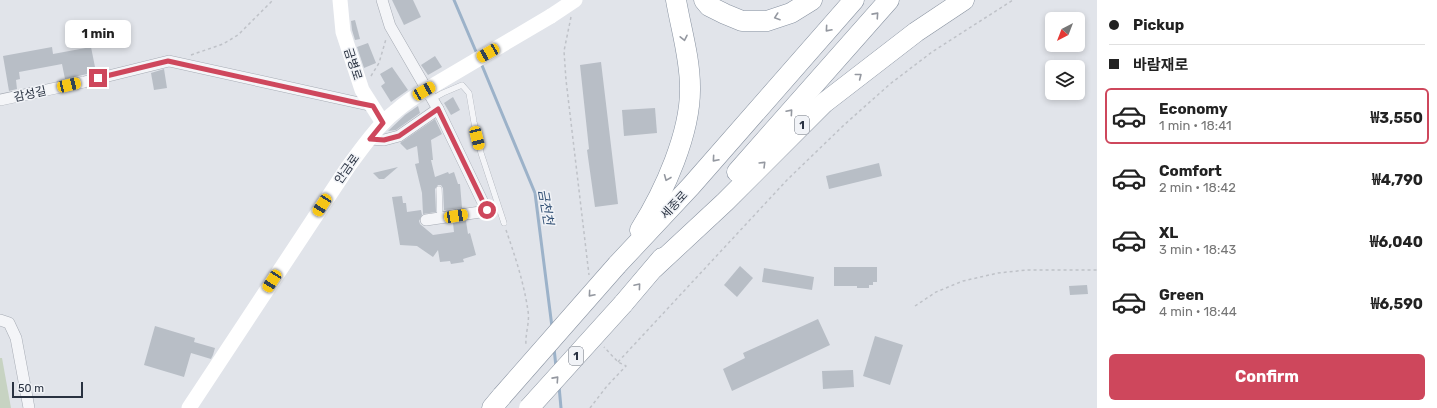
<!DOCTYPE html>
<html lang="en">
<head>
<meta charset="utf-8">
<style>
  body { margin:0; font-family:Rubik,"Noto Sans KR",sans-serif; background:#f2f2f2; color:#222; height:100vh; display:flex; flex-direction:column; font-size:15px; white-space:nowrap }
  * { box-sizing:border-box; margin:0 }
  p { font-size:13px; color:#767676 }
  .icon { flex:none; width:22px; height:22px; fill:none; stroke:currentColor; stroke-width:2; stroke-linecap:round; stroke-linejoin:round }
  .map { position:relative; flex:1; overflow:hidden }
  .details { display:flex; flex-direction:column; background:#fff; width:340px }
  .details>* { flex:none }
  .banner { display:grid; align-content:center; height:88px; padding:0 12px; background:#fff }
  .needle { width:26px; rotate:222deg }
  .controls { position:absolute; left:1045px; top:12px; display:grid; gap:8px }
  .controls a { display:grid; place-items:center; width:40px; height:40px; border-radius:6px; background:#fff; box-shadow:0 2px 6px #0003; font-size:20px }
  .scale { position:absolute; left:12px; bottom:10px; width:71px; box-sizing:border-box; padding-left:4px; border:2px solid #293241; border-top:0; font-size:11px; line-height:14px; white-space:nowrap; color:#293241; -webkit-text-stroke:3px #f1f3f7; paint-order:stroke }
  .end { position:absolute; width:18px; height:18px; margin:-9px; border:5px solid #ce475c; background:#fff; box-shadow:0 0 0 2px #fff }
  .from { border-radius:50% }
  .bubble { position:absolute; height:28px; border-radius:6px; background:#fff; box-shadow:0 2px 6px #0003; font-size:13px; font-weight:700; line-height:28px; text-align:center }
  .car { position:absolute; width:12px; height:24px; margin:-12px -6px; border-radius:5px; box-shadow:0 0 3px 1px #0007; background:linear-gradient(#f5c518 24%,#345 0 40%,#f5c518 0 76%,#345 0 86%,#f5c518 0) }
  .banner b { display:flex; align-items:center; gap:14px; height:38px; font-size:15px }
  .banner b+b { border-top:1px solid #e0e0e0 }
  .banner i { width:10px; height:10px; background:#222 }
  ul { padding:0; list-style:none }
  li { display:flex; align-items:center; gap:12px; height:56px; margin:0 8px 6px; padding:0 4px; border:2px solid transparent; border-radius:6px }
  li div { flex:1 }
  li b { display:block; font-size:15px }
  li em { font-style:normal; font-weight:700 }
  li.active { border-color:#ce475c }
  li>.icon { width:36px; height:36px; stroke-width:1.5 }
  .cta { display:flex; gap:8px; margin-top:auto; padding:8px 12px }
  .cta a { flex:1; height:46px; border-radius:6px; background:#ce475c; color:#fff; font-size:16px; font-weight:700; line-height:46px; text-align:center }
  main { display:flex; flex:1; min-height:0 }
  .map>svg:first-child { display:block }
  .green { fill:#c7d3c2 }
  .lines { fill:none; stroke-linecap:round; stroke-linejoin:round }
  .stream { stroke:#9cb2c9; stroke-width:3 }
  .building { fill:#b8bec6 }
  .lane-casing { stroke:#a6abb4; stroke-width:6 }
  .street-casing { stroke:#a6abb4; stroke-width:12 }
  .highway-casing { stroke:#8892a0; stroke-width:21 }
  .path { stroke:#bfc2c8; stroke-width:1.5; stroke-dasharray:3 3; stroke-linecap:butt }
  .lane { stroke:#f4f5f8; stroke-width:5.5 }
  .street { stroke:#f4f5f8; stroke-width:11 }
  .secondary { stroke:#fff; stroke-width:15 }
  .highway { stroke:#fff; stroke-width:20 }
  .highway-bridge-casing { stroke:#8892a0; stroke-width:21; stroke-linecap:butt }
  .secondary-bridge { stroke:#fff; stroke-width:15 }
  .highway-bridge { stroke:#fff; stroke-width:20 }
  .oneway { stroke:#9498a0 }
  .route { stroke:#ce475c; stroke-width:5 }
  .labels { text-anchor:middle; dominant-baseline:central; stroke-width:3; stroke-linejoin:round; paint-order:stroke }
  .shield { fill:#f1f3f7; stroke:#656c78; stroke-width:1 }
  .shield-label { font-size:11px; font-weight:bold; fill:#293241 }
  .street-label { font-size:12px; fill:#293241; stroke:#f1f3f7 }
  .water-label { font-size:13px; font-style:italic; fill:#335175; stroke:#f1f3f7 }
</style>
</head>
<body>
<main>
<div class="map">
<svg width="1097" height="408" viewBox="0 0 1097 408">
  <rect width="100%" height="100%" fill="#e1e4ea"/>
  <polygon class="green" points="0,358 2,358 11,408 0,408"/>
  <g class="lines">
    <g class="stream">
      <polyline points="454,0 477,54"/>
      <polyline points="481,63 535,193 552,327"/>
      <polyline points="554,348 556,367"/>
      <polyline points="559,386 561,408"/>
    </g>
  </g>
  <g class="building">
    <polygon points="392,0 413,0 421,17 404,25"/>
    <polygon points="355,20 360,39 355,40 352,30 351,21"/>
    <polygon points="368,43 376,63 364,68 357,47"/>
    <polygon points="52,47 53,54 91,47 96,72 65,79 62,64 19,72 20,79 16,80 17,89 9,91 3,56"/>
    <polygon points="435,56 442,67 428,75 421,65"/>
    <polygon points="601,62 618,204 595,207 587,150 589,149 580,65"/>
    <polygon points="392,67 408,90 391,102 381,86 385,83 380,74"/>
    <polygon points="164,69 167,88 154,90 151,73"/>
    <polygon points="453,97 460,110 451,115 444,103"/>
    <polygon points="418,106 420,113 396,130 388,131 405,115"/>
    <polygon points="655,108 657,133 624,136 622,110"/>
    <polygon points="435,119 442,134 431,140 433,160 431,160 435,177 448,172 449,174 454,172 458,184 460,184 462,208 444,210 443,188 441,185 438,185 435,189 436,212 423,214 422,193 415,164 419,163 417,146 407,150 400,143"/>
    <polygon points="879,163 882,176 829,189 826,176"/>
    <polygon points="398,167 384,179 379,179 373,173"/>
    <polygon points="402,196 403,203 406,203 407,212 421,210 422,215 419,221 420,224 433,235 454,232 453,223 466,221 468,234 470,233 476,255 463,259 464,262 451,264 450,261 440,262 438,250 433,257 417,246 400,245 392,197"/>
    <polygon points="740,266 753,278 737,297 724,285"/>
    <polygon points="834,267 877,267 877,282 873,282 873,285 869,285 869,288 857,288 857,286 834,286"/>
    <polygon points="764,268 814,277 812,290 762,282"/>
    <polygon points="1087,285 1088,294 1070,295 1069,286"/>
    <polygon points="818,319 830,345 732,391 723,369 745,358 743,353"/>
    <polygon points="155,326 195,338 194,342 215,348 213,355 211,359 191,353 184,377 144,365"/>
    <polygon points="875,336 903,345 890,385 863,376"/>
    <polygon points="853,370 854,387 823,389 822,371"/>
  </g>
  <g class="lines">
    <defs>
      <g id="lane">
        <polyline points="432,99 443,93 462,85 469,93 474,122 481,153 504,223"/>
        <polyline points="439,189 440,218"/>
      </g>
      <g id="street">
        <polyline points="382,0 390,26 438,109"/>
        <polyline points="0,100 84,82 169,61 373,106"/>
        <polyline points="370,139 384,140 399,136 438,109 487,211 426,220"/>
        <polyline points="0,320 9,323 16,338 29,408"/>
      </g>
      <g id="highway">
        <polyline points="704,0 709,6 725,14 742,21 767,21 791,13 812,0"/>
        <polyline points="737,172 889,0"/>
        <path d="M640,230C664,192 691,133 690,87C690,58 681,29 676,0"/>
        <polyline points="617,265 691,186 854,0"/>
        <polyline points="654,268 725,202 824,103 916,32 964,0"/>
        <polyline points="623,304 662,258"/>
        <polyline points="492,408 502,396"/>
      </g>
    </defs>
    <use href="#lane" class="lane-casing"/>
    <use href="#street" class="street-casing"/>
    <use href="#highway" class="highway-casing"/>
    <g class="path">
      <polyline points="571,17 564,51 566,80 589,275"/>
      <polyline points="191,55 223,44 238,35 273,0"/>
      <polyline points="371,76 379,63 386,39"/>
      <path d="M506,230C515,256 524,283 528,311C530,322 525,334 526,345"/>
      <polyline points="915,306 936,292 963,281 998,273 1027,270 1097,270"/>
      <polyline points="618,362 787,180 844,125 890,84 932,52 1013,0"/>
      <polyline points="590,408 607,386 626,366 618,362 604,347"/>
    </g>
    <use href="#lane" class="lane"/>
    <use href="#street" class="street"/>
    <g class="secondary">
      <polyline points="340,0 343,32 362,90 383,123"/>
      <polyline points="551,16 575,0"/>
      <path d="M189,408L348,167C361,149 379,124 396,111C405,103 414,97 424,91"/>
    </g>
    <use href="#highway" class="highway"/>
    <defs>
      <g id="highway-bridge">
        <polyline points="502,396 617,265"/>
        <polyline points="529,408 623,304"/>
      </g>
    </defs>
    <use href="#highway-bridge" class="highway-bridge-casing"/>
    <polyline class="secondary-bridge" points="424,91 551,16"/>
    <use href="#highway-bridge" class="highway-bridge"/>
  </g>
  <defs><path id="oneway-chevron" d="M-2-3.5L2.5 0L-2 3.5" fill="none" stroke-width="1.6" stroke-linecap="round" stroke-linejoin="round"/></defs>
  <g class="oneway">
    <use href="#oneway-chevron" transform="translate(876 15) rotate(-48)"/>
    <use href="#oneway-chevron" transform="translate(777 17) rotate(161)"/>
    <use href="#oneway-chevron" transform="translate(828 29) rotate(131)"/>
    <use href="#oneway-chevron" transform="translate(684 38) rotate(78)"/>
    <use href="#oneway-chevron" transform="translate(859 76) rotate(-38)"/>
    <use href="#oneway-chevron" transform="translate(790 112) rotate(-49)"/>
    <use href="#oneway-chevron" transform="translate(715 159) rotate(131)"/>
    <use href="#oneway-chevron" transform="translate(763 164) rotate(-45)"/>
    <use href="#oneway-chevron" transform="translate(667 178) rotate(112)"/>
    <use href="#oneway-chevron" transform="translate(638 286) rotate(-50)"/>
    <use href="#oneway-chevron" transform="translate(591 294) rotate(131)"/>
    <use href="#oneway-chevron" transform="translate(556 379) rotate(-48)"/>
  </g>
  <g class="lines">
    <polyline class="route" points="98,78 168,61 358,103 373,106 383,123 370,139 384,140 399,136 438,109 487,210"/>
  </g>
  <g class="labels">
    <g class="shield">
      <rect x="795" y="116" width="14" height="18" rx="3"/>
      <rect x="569" y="347" width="14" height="18" rx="3"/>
    </g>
    <g class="shield-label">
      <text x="802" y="125">1</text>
      <text x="576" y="356">1</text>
    </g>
    <g class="street-label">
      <text transform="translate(353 64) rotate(72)">금병로</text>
      <text transform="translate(30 94) rotate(-13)">감성길</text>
      <text transform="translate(347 169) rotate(-55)">안금로</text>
      <text transform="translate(674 205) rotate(-47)">세종로</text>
    </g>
    <g class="water-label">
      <text transform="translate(546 207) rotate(80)">금천천</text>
    </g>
  </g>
</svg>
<div class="controls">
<a><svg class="needle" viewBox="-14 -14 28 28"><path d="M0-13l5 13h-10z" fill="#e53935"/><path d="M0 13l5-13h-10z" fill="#767676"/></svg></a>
<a><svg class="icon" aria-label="layers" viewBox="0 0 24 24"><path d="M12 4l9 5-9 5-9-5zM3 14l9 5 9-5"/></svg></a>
</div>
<div class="scale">50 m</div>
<i class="end from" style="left:487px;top:210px"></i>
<i class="end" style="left:98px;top:78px"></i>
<div class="bubble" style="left:65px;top:20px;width:66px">1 min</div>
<i class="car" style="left:488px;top:53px;rotate:240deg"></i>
<i class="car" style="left:69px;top:85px;rotate:77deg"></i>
<i class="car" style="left:424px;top:91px;rotate:60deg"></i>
<i class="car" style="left:477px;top:138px;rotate:166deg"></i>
<i class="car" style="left:322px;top:205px;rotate:213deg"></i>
<i class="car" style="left:456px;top:216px;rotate:81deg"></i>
<i class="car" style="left:272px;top:281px;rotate:213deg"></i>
</div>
<section class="details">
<div class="banner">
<b><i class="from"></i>Pickup</b>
<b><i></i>바람재로</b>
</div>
<ul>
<li class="active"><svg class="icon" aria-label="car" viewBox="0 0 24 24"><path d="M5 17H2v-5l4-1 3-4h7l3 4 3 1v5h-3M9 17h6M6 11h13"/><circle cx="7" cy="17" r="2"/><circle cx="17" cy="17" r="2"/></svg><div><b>Economy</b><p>1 min · 18:41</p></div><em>₩3,550</em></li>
<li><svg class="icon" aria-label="car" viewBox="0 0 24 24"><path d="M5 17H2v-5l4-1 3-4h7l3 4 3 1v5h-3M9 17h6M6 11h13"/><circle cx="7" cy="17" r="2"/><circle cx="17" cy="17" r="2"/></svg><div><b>Comfort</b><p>2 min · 18:42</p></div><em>₩4,790</em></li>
<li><svg class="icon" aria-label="car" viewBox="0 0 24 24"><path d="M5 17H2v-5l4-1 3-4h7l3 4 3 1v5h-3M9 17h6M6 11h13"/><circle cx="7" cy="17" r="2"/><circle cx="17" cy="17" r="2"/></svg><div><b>XL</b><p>3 min · 18:43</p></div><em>₩6,040</em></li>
<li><svg class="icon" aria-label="car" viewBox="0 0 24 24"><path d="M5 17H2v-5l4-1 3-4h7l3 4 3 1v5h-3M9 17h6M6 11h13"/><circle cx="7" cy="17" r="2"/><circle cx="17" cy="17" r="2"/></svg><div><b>Green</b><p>4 min · 18:44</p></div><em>₩6,590</em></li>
</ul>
<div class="cta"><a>Confirm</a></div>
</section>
</main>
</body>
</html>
